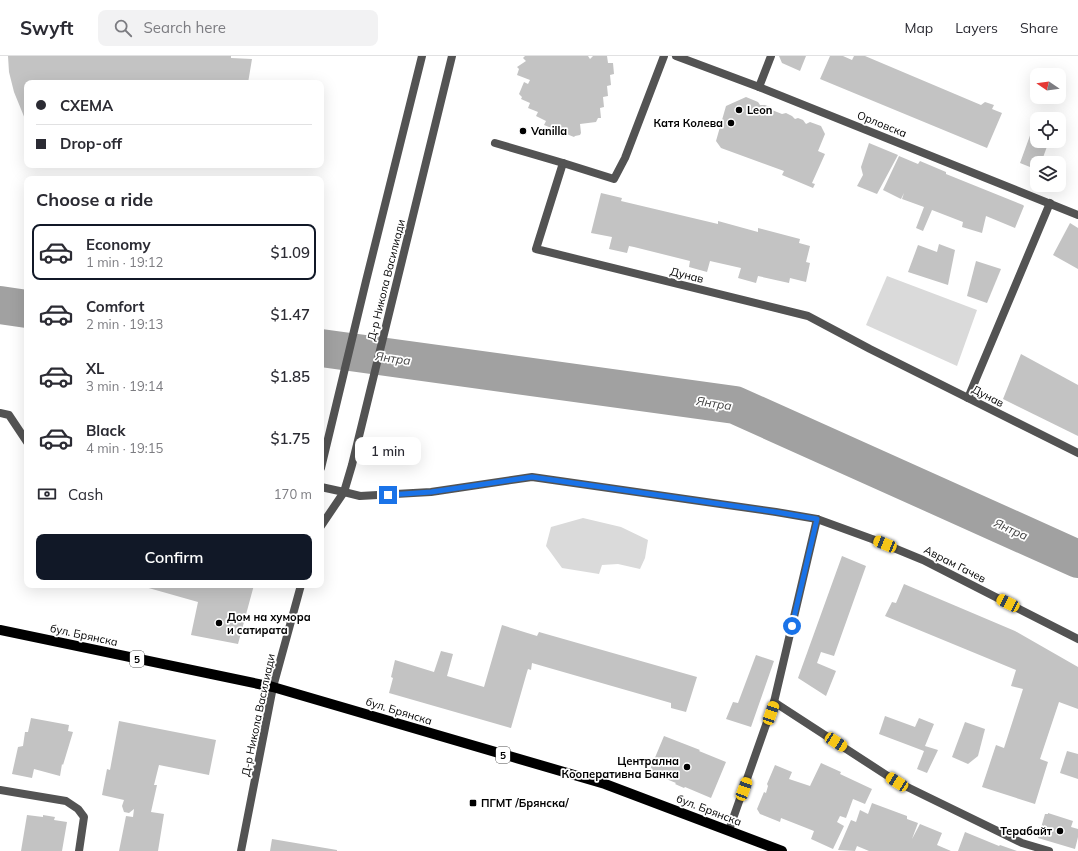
<!DOCTYPE html>
<html lang="en">
<head>
<meta charset="utf-8">
<style>
  body { margin:0; font-family:Mulish,sans-serif; background:#f2f2f3; color:#2b2b33; height:100vh; display:flex; flex-direction:column; font-size:15px; white-space:nowrap }
  * { box-sizing:border-box; margin:0 }
  p { font-size:13px; color:#7c7c81 }
  .icon { flex:none; width:22px; height:22px; fill:none; stroke:currentColor; stroke-width:2; stroke-linecap:round; stroke-linejoin:round }
  .map { position:relative; flex:1; overflow:hidden }
  .details { position:absolute; left:24px; top:120px; width:300px; height:412px; display:flex; flex-direction:column; background:#fff; border-radius:8px; box-shadow:0 4px 16px #0002 }
  .details>* { flex:none }
  .banner { position:absolute; left:24px; top:24px; width:300px; height:88px; border-radius:8px; box-shadow:0 4px 16px #0002; display:grid; align-content:center; height:88px; padding:0 12px; background:#fff }
  .needle { width:26px; rotate:283deg }
  .buttons { position:absolute; left:1030px; top:12px; display:grid; gap:8px }
  .buttons a { display:grid; place-items:center; width:36px; height:36px; border-radius:8px; background:#fff; box-shadow:0 4px 16px #0002; font-size:20px }
  .end { position:absolute; width:18px; height:18px; margin:-9px; border:5px solid #1a73e8; background:#fff; box-shadow:0 0 0 2px #fff }
  .from { border-radius:50% }
  .bubble { position:absolute; height:28px; border-radius:8px; background:#fff; box-shadow:0 4px 16px #0002; font-size:13px; font-weight:600; line-height:28px; text-align:center }
  .car { position:absolute; width:12px; height:24px; margin:-12px -6px; border-radius:5px; box-shadow:0 0 3px 1px #0007; background:linear-gradient(#f5c518 24%,#345 0 40%,#f5c518 0 76%,#345 0 86%,#f5c518 0) }
  .banner b { display:flex; align-items:center; gap:14px; height:38px; font-size:15px }
  .banner b+b { border-top:1px solid #e1e1e2 }
  .banner i { width:10px; height:10px; background:#2b2b33 }
  ul { padding:0; list-style:none }
  li { display:flex; align-items:center; gap:12px; height:56px; margin:0 8px 6px; padding:0 4px; border:2px solid transparent; border-radius:8px }
  li div { flex:1 }
  li b { display:block; font-size:15px }
  li em { font-style:normal; font-weight:600 }
  li.selected { border-color:#111827 }
  li>.icon { width:36px; height:36px; stroke-width:1.5 }
  h2 { padding:0 12px; font-size:18px; line-height:48px }
  .pay { display:flex; align-items:center; gap:10px; height:44px; padding:0 12px; font-size:15px }
  .pay p { margin-inline-start:auto }
  .cta { display:flex; gap:8px; margin-top:auto; padding:8px 12px }
  .cta a { flex:1; height:46px; border-radius:8px; background:#111827; color:#fff; font-size:16px; font-weight:600; line-height:46px; text-align:center }
  header { display:flex; align-items:center; gap:24px; box-sizing:border-box; height:56px; padding:0 20px; background:#fff; border-bottom:1px solid #e1e1e2 }
  header strong { font-size:19px }
  nav { display:flex; gap:22px; margin-inline-start:auto; font-size:14px }
  .search { width:280px; height:36px; background:#f2f2f3; display:flex; align-items:center; gap:10px; box-sizing:border-box; padding:0 14px; border-radius:8px; color:#7c7c81; font-size:15px }
  .map>svg:first-child { display:block }
  .green { fill:#dadada }
  .lines { fill:none; stroke-linecap:round; stroke-linejoin:round }
  .river { stroke:#a1a1a1; stroke-width:38 }
  .building { fill:#c3c3c3 }
  .service { stroke:#535353; stroke-width:8 }
  .minor { stroke:#535353; stroke-width:8 }
  .tertiary { stroke:#535353; stroke-width:8 }
  .primary { stroke:#000; stroke-width:10 }
  .route { stroke:#1a73e8; stroke-width:5 }
  .poi-dot { fill:#000; stroke:#fff; stroke-width:1.5 }
  .labels { text-anchor:middle; dominant-baseline:central; stroke-width:3.5; stroke-linejoin:round; paint-order:stroke }
  .shield { fill:#fff; stroke:#4c4c4c; stroke-width:1 }
  .shield-label { font-size:10px; font-weight:bold; fill:#000 }
  .poi-label { font-size:11px; font-weight:bold; fill:#000; stroke:#fff; text-anchor:start }
  .street-label { font-size:11px; fill:#000; stroke:#fff }
  .water-label { font-size:12px; font-style:italic; fill:#424242; stroke:#fff }
</style>
</head>
<body>
<header>
<strong>Swyft</strong>
<div class="search"><svg class="icon" aria-label="search" viewBox="0 0 24 24"><circle cx="10" cy="10" r="6"/><path d="M15 15l6 6"/></svg>Search here</div>
<nav><a>Map</a><a>Layers</a><a>Share</a></nav>
</header>
<div class="map">
<svg width="1078" height="795" viewBox="0 0 1078 795">
  <rect width="100%" height="100%" fill="#fff"/>
  <g class="green">
    <polygon points="887,220 977,254 957,310 866,269"/>
    <polygon points="583,462 621,471 648,484 645,502 640,513 618,508 602,509 599,518 562,512 546,490 551,471"/>
  </g>
  <g class="lines">
    <g class="river">
      <polyline points="0,249 27,253"/>
      <polyline points="321,292 735,349 1078,503"/>
    </g>
  </g>
  <g class="building">
    <polygon points="8,0 231,0 231,2 252,3 248,27 27,27 27,63 25,63 14,36 9,16"/>
    <polygon points="525,0 588,0 590,3 593,0 607,0 608,7 613,7 614,18 610,19 611,29 607,30 608,40 603,41 604,51 600,52 601,62 598,62 596,66 580,68 581,77 580,79 575,80 574,81 564,77 563,81 552,77 554,73 544,69 546,65 536,60 538,56 528,52 530,47 521,43 522,41 519,38 524,26 528,28 530,24 517,19 519,13 517,11 526,5 523,2"/>
    <polygon points="779,0 806,0 800,15 782,7"/>
    <polygon points="830,0 843,0 852,4 854,0 865,0 981,49 985,46 994,49 992,53 1002,57 987,92 820,23"/>
    <polygon points="746,41 758,46 760,49 765,49 770,51 772,54 782,58 786,57 792,60 795,63 798,62 803,64 806,68 810,66 821,70 825,78 818,95 825,98 812,127 815,128 813,132 782,119 784,115 721,92 716,85 726,50"/>
    <polygon points="1032,74 1037,75 1037,85 1049,85 1041,107 1037,107 1037,112 1035,113 1020,107"/>
    <polygon points="869,87 898,99 877,138 857,130 863,119 861,111"/>
    <polygon points="899,100 918,108 920,105 946,116 946,118 1023,149 1024,150 1015,172 986,160 982,177 962,171 963,166 932,154 923,175 916,172 924,151 902,143 904,137 901,143 883,134"/>
    <polygon points="601,137 622,142 621,145 718,168 718,165 758,176 758,172 800,183 799,187 810,190 806,206 810,207 806,226 790,222 789,227 758,220 756,227 738,222 741,212 710,205 707,216 689,211 690,205 634,191 629,190 627,197 609,193 612,181 591,177"/>
    <polygon points="1070,167 1078,172 1078,213 1053,199"/>
    <polygon points="939,188 955,194 948,229 908,216 918,189 937,196"/>
    <polygon points="976,205 1001,213 987,247 967,240"/>
    <polygon points="1021,298 1078,329 1078,380 1003,343"/>
    <polygon points="842,500 866,510 834,600 821,596 817,607 836,615 826,640 798,622"/>
    <polygon points="904,528 1015,575 1078,611 1078,653 1059,646 1040,703 1048,706 1035,748 982,731 996,689 1004,692 1023,633 1011,630 1016,614 885,560 892,546 896,547"/>
    <polygon points="138,529 254,529 238,588 191,579 198,546"/>
    <polygon points="502,569 537,580 539,576 697,621 686,656 671,652 671,647 532,607 531,614 528,613 527,616 511,672 389,637 393,622 391,621 395,604 434,616 441,595 453,598 447,620 484,631"/>
    <polygon points="756,599 774,605 751,671 726,663 733,646 738,647"/>
    <polygon points="885,660 915,671 919,662 934,668 925,690 938,694 927,717 917,713 924,695 879,678"/>
    <polygon points="31,662 69,669 68,675 73,676 63,709 62,708 60,720 34,713 32,722 12,718 18,691 23,690 25,676 28,676"/>
    <polygon points="119,665 216,684 209,719 159,709 154,729 157,729 151,756 164,758 158,795 119,795 126,760 133,761 134,753 129,757 124,756 122,750 124,744 102,739 107,713 110,714"/>
    <polygon points="965,666 985,673 978,700 968,708 952,701"/>
    <polygon points="664,680 700,694 699,695 726,706 711,742 685,731 684,732 675,728 676,727 649,716"/>
    <polygon points="1067,695 1078,698 1078,723 1060,717"/>
    <polygon points="821,707 841,716 840,718 872,733 865,748 853,743 846,762 840,760 837,766 844,770 833,793 811,783 814,775 781,762 780,766 760,758 757,753 764,736 766,737 768,730 767,728 775,709 792,716 789,723 810,730"/>
    <polygon points="872,747 907,760 907,763 918,767 912,783 920,768 942,777 937,789 951,795 869,795 857,790 855,795 838,794 851,764 856,766 860,754 868,758"/>
    <polygon points="1048,757 1073,765 1071,771 1078,773 1078,781 1075,793 1038,782 1045,758 1048,758"/>
    <polygon points="27,759 43,761 43,759 55,761 54,764 67,766 62,795 21,795"/>
    <polygon points="965,776 999,790 1000,789 1017,795 958,795"/>
    <polygon points="272,783 337,794 337,795 270,795"/>
  </g>
  <g class="lines">
    <g class="service">
      <polyline points="664,0 625,102 614,123 563,107 536,193 808,260 870,293 1078,397"/>
      <polyline points="759,31 771,0"/>
      <polyline points="495,87 563,107"/>
      <polyline points="968,342 1050,147"/>
      <polyline points="0,357 9,359 27,386"/>
      <polyline points="344,436 360,440 431,436 532,421 776,456 817,463 872,483 923,504 1078,583"/>
      <polyline points="774,646 897,726 1022,787 1049,795"/>
      <polyline points="0,734 66,745 78,753 84,761 79,795"/>
      <polyline points="729,774 774,646 817,463"/>
    </g>
    <polyline class="minor" points="321,431 344,436"/>
    <g class="tertiary">
      <polyline points="676,0 759,31 1078,159"/>
      <polyline points="321,412 366,225 422,0"/>
      <polyline points="321,470 344,436 352,409 452,0"/>
      <polyline points="241,795 273,631 301,529"/>
    </g>
    <polyline class="primary" points="0,574 273,631 605,728 782,795"/>
  </g>
  <g class="lines">
    <polyline class="route" points="388,439 431,436 532,421 776,456 817,463 792,570"/>
  </g>
  <g class="poi-dot">
    <circle cx="739" cy="54" r="4"/>
    <circle cx="731" cy="67" r="4"/>
    <circle cx="523" cy="75" r="4"/>
    <circle cx="219" cy="567" r="4"/>
    <circle cx="687" cy="711" r="4"/>
    <rect x="469" y="743" width="8" height="8" rx="2"/>
    <circle cx="1060" cy="775" r="4"/>
  </g>
  <g class="labels">
    <g class="shield">
      <rect x="130" y="595" width="14" height="16" rx="3"/>
      <rect x="496" y="691" width="14" height="16" rx="3"/>
    </g>
    <g class="shield-label">
      <text x="137" y="603">5</text>
      <text x="503" y="699">5</text>
    </g>
    <g class="poi-label">
      <text x="747" y="54">Leon</text>
      <text x="723" y="67" text-anchor="end">Катя Колева</text>
      <text x="531" y="75">Vanilla</text>
      <text x="227" y="561">Дом на хумора<tspan x="227" dy="13">и сатирата</tspan></text>
      <text x="679" y="705" text-anchor="end">Централна<tspan x="679" dy="13">Кооперативна Банка</tspan></text>
      <text x="481" y="747">ПГМТ /Брянска/</text>
      <text x="1052" y="775" text-anchor="end">Терабайт</text>
    </g>
    <g class="street-label">
      <text transform="translate(882 68) rotate(22)">Орловска</text>
      <text transform="translate(687 219) rotate(14)">Дунав</text>
      <text transform="translate(386 224) rotate(-76)">Д-р Никола Василиади</text>
      <text transform="translate(988 340) rotate(27)">Дунав</text>
      <text transform="translate(955 508) rotate(27)">Аврам Гачев</text>
      <text transform="translate(84 579) rotate(12)">бул. Брянска</text>
      <text transform="translate(399 655) rotate(17)">бул. Брянска</text>
      <text transform="translate(258 659) rotate(-78)">Д-р Никола Василиади</text>
      <text transform="translate(709 754) rotate(21)">бул. Брянска</text>
    </g>
    <g class="water-label">
      <text transform="translate(393 302) rotate(8)">Янтра</text>
      <text transform="translate(714 347) rotate(9)">Янтра</text>
      <text transform="translate(1011 473) rotate(24)">Янтра</text>
    </g>
  </g>
</svg>
<div class="buttons">
<a><svg class="needle" viewBox="-14 -14 28 28"><path d="M0-13l5 13h-10z" fill="#e53935"/><path d="M0 13l5-13h-10z" fill="#7c7c81"/></svg></a>
<a><svg class="icon" aria-label="locate" viewBox="0 0 24 24"><circle cx="12" cy="12" r="6"/><path d="M12 2v4M12 18v4M2 12h4M18 12h4"/></svg></a>
<a><svg class="icon" aria-label="layers" viewBox="0 0 24 24"><path d="M12 4l9 5-9 5-9-5zM3 14l9 5 9-5"/></svg></a>
</div>
<i class="end from" style="left:792px;top:570px"></i>
<i class="end" style="left:388px;top:439px"></i>
<div class="bubble" style="left:355px;top:381px;width:66px">1 min</div>
<i class="car" style="left:885px;top:488px;rotate:292deg"></i>
<i class="car" style="left:1008px;top:547px;rotate:297deg"></i>
<i class="car" style="left:771px;top:657px;rotate:19deg"></i>
<i class="car" style="left:836px;top:686px;rotate:123deg"></i>
<i class="car" style="left:897px;top:726px;rotate:303deg"></i>
<i class="car" style="left:744px;top:733px;rotate:20deg"></i>
<div class="banner">
<b><i class="from"></i>СХЕМА</b>
<b><i></i>Drop-off</b>
</div>
<section class="details">
<h2>Choose a ride</h2>
<ul>
<li class="selected"><svg class="icon" aria-label="car" viewBox="0 0 24 24"><path d="M5 17H2v-5l4-1 3-4h7l3 4 3 1v5h-3M9 17h6M6 11h13"/><circle cx="7" cy="17" r="2"/><circle cx="17" cy="17" r="2"/></svg><div><b>Economy</b><p>1 min · 19:12</p></div><em>$1.09</em></li>
<li><svg class="icon" aria-label="car" viewBox="0 0 24 24"><path d="M5 17H2v-5l4-1 3-4h7l3 4 3 1v5h-3M9 17h6M6 11h13"/><circle cx="7" cy="17" r="2"/><circle cx="17" cy="17" r="2"/></svg><div><b>Comfort</b><p>2 min · 19:13</p></div><em>$1.47</em></li>
<li><svg class="icon" aria-label="car" viewBox="0 0 24 24"><path d="M5 17H2v-5l4-1 3-4h7l3 4 3 1v5h-3M9 17h6M6 11h13"/><circle cx="7" cy="17" r="2"/><circle cx="17" cy="17" r="2"/></svg><div><b>XL</b><p>3 min · 19:14</p></div><em>$1.85</em></li>
<li><svg class="icon" aria-label="car" viewBox="0 0 24 24"><path d="M5 17H2v-5l4-1 3-4h7l3 4 3 1v5h-3M9 17h6M6 11h13"/><circle cx="7" cy="17" r="2"/><circle cx="17" cy="17" r="2"/></svg><div><b>Black</b><p>4 min · 19:15</p></div><em>$1.75</em></li>
</ul>
<div class="pay"><svg class="icon" aria-label="cash" viewBox="0 0 24 24"><path d="M3 7h18v10H3z"/><circle cx="12" cy="12" r="2"/></svg>Cash<p>170 m</p></div>
<div class="cta"><a>Confirm</a></div>
</section>
</div>
</body>
</html>
